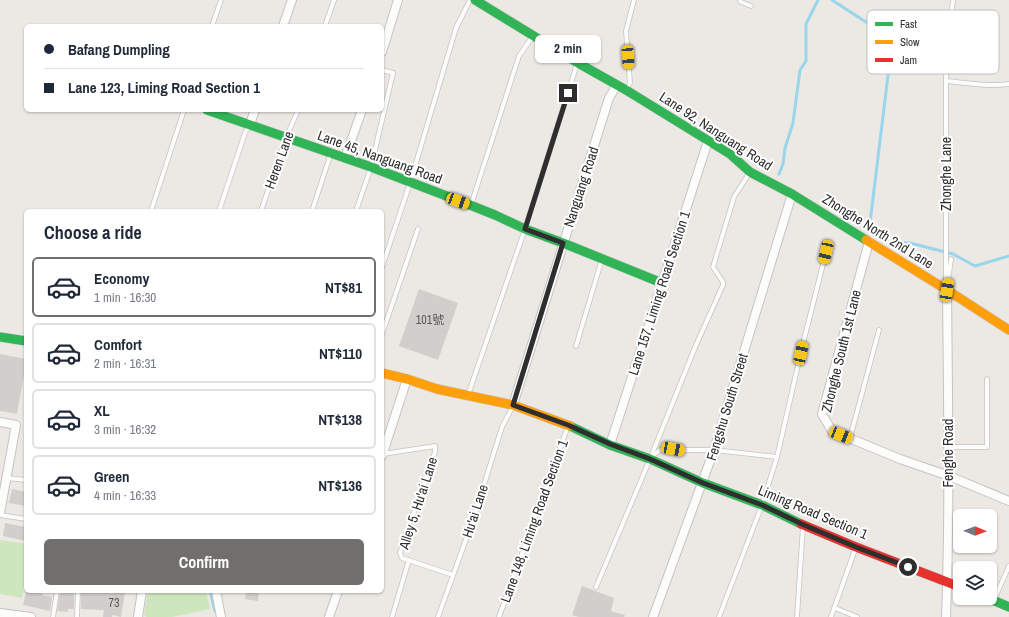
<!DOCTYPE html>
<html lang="en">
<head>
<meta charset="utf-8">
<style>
  body { margin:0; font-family:"Archivo Narrow","Noto Sans TC",sans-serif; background:#f6f6f7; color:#1f2937; height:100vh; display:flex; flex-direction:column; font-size:15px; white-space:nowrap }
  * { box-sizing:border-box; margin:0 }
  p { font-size:13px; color:#747a83 }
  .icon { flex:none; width:22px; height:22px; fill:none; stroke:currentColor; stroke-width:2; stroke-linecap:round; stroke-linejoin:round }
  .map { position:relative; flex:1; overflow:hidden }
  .side { position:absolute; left:24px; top:209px; width:360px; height:384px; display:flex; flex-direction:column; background:#fff; border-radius:6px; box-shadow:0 1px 3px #0004 }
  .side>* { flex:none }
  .hud { position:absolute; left:24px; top:24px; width:360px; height:88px; border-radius:6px; box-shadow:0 1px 3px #0004; display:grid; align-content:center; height:88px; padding:0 20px; background:#fff }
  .needle { width:26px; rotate:91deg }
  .fabs { position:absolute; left:953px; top:509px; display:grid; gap:8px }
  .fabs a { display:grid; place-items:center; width:44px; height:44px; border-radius:6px; background:#fff; box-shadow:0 1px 3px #0004; font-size:20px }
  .end { position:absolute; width:18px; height:18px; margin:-9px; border:5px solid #2e2e2e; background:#fff; box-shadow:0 0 0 2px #fff }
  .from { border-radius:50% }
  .bubble { position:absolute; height:28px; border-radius:6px; background:#fff; box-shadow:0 1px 3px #0004; font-size:13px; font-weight:700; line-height:28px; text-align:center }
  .car { position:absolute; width:12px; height:24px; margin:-12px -6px; border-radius:5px; box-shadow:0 0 3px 1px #0007; background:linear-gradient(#f5c518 24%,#345 0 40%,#f5c518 0 76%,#345 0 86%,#f5c518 0) }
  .hud b { display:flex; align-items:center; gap:14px; height:38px; font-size:15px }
  .hud b+b { border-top:1px solid #e0e1e3 }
  .hud i { width:10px; height:10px; background:#1f2937 }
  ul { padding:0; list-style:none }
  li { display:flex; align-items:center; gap:12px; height:60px; margin:0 8px 6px; padding:0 12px; border:2px solid #e0e1e3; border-radius:6px }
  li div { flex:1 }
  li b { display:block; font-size:15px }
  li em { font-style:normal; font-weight:700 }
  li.active { border-color:#706f6e }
  li>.icon { width:36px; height:36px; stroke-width:1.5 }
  h2 { padding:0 20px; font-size:18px; line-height:48px }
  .primary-button { display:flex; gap:8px; margin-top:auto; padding:8px 20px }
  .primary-button a { flex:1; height:46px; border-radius:6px; background:#706f6e; color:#fff; font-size:16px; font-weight:700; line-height:46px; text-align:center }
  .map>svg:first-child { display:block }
  .green { fill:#cee6be }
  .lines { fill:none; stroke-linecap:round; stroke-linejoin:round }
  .stream { stroke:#99d6ec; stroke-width:3 }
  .building { fill:#d1cecb }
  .lane-casing { stroke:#c5c4c5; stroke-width:5.5 }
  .street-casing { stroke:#c5c4c5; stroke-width:10 }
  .fast-casing { stroke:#c5c4c5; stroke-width:10 }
  .slow-casing { stroke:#c5c4c5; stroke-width:10 }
  .jam-casing { stroke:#c5c4c5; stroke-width:10 }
  .lane { stroke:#fcfcfb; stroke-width:4 }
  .street { stroke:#fcfcfb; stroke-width:8 }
  .fast { stroke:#30b455; stroke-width:9 }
  .slow { stroke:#ff9f0a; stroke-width:9 }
  .jam { stroke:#e5322d; stroke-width:9 }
  .route { stroke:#2e2e2e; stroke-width:5 }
  .labels { text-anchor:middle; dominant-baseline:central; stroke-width:4; stroke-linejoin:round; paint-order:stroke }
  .number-label { font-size:12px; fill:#585857 }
  .street-label { font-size:14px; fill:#2e2e2e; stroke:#fff }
  .key { fill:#fff; stroke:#c0c0c0; stroke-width:1 }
  .key-label { font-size:11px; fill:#2e2e2e }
</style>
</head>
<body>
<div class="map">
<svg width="1009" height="617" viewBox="0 0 1009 617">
  <rect width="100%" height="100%" fill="#ece8e4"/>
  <g class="green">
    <polygon points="0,540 26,544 26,571 22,598 0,594"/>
    <polygon points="148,591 206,591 210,609 172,617 147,617 144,615"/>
  </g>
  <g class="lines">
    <g class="stream">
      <polyline points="832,0 889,37 891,51 869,231"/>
      <polyline points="779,174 783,164 785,148 793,123 800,70 806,61 806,24 818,0"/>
      <polyline points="893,245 900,243 910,243 953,254 975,266 1009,256"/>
      <polyline points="210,591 215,611"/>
    </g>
  </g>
  <g class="building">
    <polygon points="419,289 458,303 438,360 399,346"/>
    <polygon points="0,354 26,359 26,375 24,375 17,414 0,411"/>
    <polygon points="12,489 26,492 26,506 9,503"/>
    <polygon points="5,523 26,527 26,541 3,536"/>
    <polygon points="582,586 614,598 611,611 625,615 624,617 579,617 572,615"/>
    <polygon points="30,591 43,591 42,595 52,597 50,611 23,605 26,592 30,593"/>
    <polygon points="62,591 74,591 74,609 68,609 68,612 57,611 60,593 62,594"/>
    <polygon points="81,591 125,591 121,617 112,615 112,617 103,617 104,610 81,609"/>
    <polygon points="246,591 259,591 258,601 245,599"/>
  </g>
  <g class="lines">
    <defs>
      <g id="lane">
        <polyline points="740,0 741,2 751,6"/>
        <polyline points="212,26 221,0"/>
        <polyline points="325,26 334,0"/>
        <polyline points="907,51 946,66"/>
        <path d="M946,81C967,83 988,87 1009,84"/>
        <polyline points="626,90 630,83 626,31 634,0"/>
        <polyline points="471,205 519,56 533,36"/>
        <polyline points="151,211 184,110"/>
        <polyline points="219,211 245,133 249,126"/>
        <polyline points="261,211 286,138 298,110"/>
        <polyline points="312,211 331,153"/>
        <polyline points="356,211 371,167 393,73 382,70"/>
        <polyline points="382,267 410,183 456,28 470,0"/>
        <polyline points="948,281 951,259"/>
        <polyline points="946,287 946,66 953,0"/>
        <polyline points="382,334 418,229"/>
        <polyline points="576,346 602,259"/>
        <polyline points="468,395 525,229 577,64"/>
        <polyline points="850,438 879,330"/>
        <polyline points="948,447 987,447 987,379"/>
        <polyline points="383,454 435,446 435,452 400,553 402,558 453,575"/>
        <polyline points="651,457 664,447 681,450 714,450 777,457"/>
        <polyline points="7,478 26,480"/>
        <polyline points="0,515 26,519"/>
        <polyline points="596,587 650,459 696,345 723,285 723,282 713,267 734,197 750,172"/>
        <polyline points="994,600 1009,566"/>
        <polyline points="835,608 857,617"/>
        <polyline points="53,617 57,591"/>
        <polyline points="77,617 78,591"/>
        <polyline points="392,617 409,560"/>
        <polyline points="438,617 473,520 502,427 513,406"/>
        <polyline points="499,617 568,426"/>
        <polyline points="719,617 762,505 777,457 804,339 811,312 826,252"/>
        <polyline points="797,617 803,526"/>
        <polyline points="831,617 856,547"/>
      </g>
      <g id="street">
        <polyline points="283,26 292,0"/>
        <polyline points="382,52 398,0"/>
        <polyline points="250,124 255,110"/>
        <polyline points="345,158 362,110"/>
        <polyline points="869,242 822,414 832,431 900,459 949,476 1009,501"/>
        <polyline points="513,405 609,98 617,85"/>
        <polyline points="0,422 16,425 0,513"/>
        <polyline points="610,445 708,141"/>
        <polyline points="382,456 407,379"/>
        <polyline points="216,591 221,617"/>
        <polyline points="0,613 31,617"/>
        <polyline points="138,617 142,591"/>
        <polyline points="329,617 338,591"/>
        <polyline points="653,617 714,450 792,194"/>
        <path d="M946,617C950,508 948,399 947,290"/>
      </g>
      <g id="fast">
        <polyline points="475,0 578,63 626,90 730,154 750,172 792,194 866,240"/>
        <polyline points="207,110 371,167 470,205 495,215 525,229 563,243 662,283"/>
        <polyline points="0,337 26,341"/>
        <polyline points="570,426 610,445 650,459 703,483 762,505 801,524"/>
        <polyline points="988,598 1009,607"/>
      </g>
      <g id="slow">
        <polyline points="866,240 947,290 1009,330"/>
        <polyline points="382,373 407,379 437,389 513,405 570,426"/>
      </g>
      <polyline id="jam" points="801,524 856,547 960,587"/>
    </defs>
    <use href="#lane" class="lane-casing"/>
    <use href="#street" class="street-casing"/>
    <use href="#fast" class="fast-casing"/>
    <use href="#slow" class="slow-casing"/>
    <use href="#jam" class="jam-casing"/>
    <use href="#lane" class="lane"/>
    <use href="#street" class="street"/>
    <use href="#fast" class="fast"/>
    <use href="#slow" class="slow"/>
    <use href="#jam" class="jam"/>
  </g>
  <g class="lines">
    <polyline class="route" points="568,93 525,229 563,243 513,405 568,425 610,444 650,459 703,483 762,505 804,525 856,547 908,567"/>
  </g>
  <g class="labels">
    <g class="number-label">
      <text x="430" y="320">101號</text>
      <text x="114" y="603">73</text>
    </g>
    <g class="street-label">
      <text transform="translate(716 131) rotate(33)">Lane 92, Nanguang Road</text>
      <text transform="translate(380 157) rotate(20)">Lane 45, Nanguang Road</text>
      <text transform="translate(279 160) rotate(-70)">Heren Lane</text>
      <text transform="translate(946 174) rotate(-90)">Zhonghe Lane</text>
      <text transform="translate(581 187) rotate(-72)">Nanguang Road</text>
      <text transform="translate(878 231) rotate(32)">Zhonghe North 2nd Lane</text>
      <text transform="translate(659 293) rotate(-72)">Lane 157, Liming Road Section 1</text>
      <text transform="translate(841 351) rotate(-76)">Zhonghe South 1st Lane</text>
      <text transform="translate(727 407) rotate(-73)">Fengshu South Street</text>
      <text transform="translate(948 453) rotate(-90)">Fenghe Road</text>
      <text transform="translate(418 503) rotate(-72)">Alley 5, Hu'ai Lane</text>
      <text transform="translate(475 511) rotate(-72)">Hu'ai Lane</text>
      <text transform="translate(813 512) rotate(23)">Liming Road Section 1</text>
      <text transform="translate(534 521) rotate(-70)">Lane 148, Liming Road Section 1</text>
    </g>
  </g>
  <rect x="867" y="10" width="132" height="64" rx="6" class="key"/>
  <rect x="875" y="22" width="18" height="4" fill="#30b455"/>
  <rect x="875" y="40" width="18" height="4" fill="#ff9f0a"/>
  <rect x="875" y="58" width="18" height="4" fill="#e5322d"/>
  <g class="key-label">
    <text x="900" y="28">Fast</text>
    <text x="900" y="46">Slow</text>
    <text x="900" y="64">Jam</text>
  </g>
</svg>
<div class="fabs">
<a><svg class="needle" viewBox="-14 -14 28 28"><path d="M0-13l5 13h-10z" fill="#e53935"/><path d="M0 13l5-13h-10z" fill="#747a83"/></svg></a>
<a><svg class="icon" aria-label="layers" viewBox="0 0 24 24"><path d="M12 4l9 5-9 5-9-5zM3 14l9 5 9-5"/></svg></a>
</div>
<i class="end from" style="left:908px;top:567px"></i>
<i class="end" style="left:568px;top:93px"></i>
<div class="bubble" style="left:535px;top:35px;width:66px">2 min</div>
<i class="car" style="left:628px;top:57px;rotate:176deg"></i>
<i class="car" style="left:458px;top:201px;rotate:110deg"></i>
<i class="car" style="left:826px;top:252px;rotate:193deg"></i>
<i class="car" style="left:947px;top:290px;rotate:9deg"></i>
<i class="car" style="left:801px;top:353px;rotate:12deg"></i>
<i class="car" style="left:841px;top:435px;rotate:112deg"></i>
<i class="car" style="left:673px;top:449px;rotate:101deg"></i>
<div class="hud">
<b><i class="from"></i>Bafang Dumpling</b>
<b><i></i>Lane 123, Liming Road Section 1</b>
</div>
<section class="side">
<h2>Choose a ride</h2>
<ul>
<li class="active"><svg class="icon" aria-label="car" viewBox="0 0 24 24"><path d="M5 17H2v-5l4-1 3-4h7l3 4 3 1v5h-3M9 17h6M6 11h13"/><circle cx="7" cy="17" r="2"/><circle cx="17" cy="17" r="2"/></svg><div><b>Economy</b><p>1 min · 16:30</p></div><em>NT$81</em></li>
<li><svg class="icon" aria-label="car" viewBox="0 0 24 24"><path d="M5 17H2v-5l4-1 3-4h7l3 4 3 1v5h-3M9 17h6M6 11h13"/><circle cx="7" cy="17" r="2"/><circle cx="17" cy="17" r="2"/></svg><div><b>Comfort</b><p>2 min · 16:31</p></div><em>NT$110</em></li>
<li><svg class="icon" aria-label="car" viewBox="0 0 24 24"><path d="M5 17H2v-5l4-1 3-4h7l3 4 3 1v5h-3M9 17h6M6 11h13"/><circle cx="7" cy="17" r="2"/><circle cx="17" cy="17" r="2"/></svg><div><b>XL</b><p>3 min · 16:32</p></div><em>NT$138</em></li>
<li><svg class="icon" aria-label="car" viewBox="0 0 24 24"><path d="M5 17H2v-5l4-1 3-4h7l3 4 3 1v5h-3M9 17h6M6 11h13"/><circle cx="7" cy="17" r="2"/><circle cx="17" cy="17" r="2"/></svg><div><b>Green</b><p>4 min · 16:33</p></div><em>NT$136</em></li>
</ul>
<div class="primary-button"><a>Confirm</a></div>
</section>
</div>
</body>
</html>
